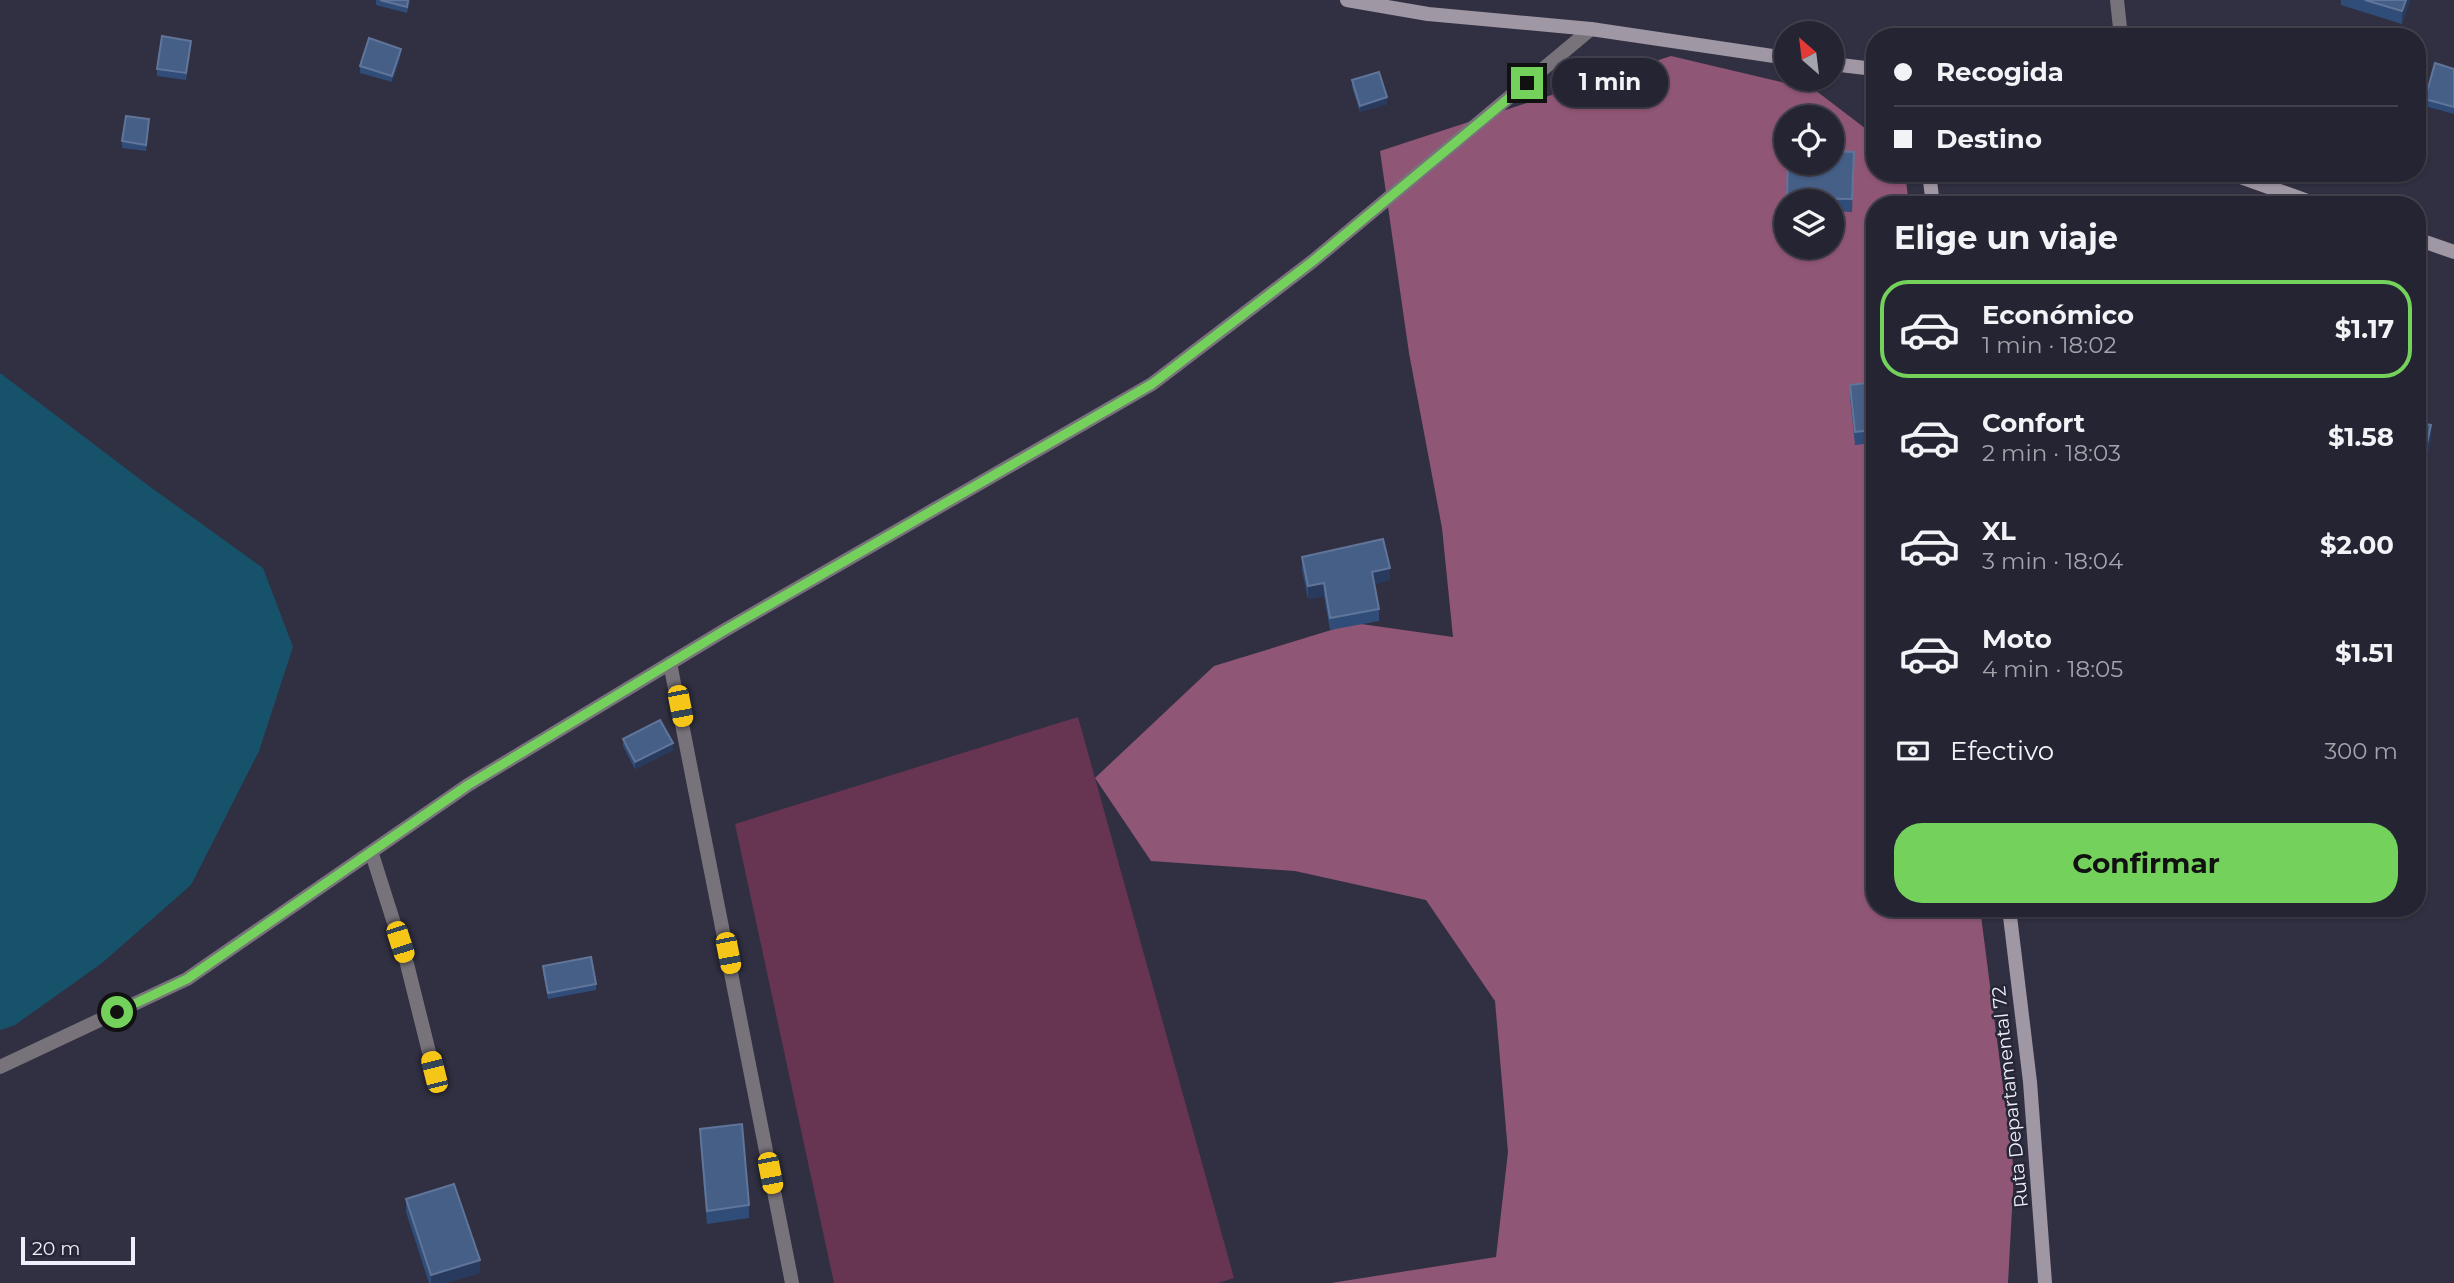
<!DOCTYPE html>
<html lang="es">
<head>
<meta charset="utf-8">
<style>
  body { margin:0; font-family:Montserrat,sans-serif; background:#2d2c3a; color:#f1f3f6; height:100vh; display:flex; flex-direction:column; font-size:26px; white-space:nowrap }
  * { box-sizing:border-box; margin:0 }
  p { font-size:23px; color:#a3a4ac }
  .icon { flex:none; width:38px; height:38px; fill:none; stroke:currentColor; stroke-width:2; stroke-linecap:round; stroke-linejoin:round }
  .map { position:relative; flex:1; overflow:hidden }
  .drawer { position:absolute; left:1866px; top:196px; width:560px; height:721px; display:flex; flex-direction:column; background:#252432; border-radius:28px; box-shadow:0 2px 5px #0004,0 0 0 2px #42414d }
  .drawer>* { flex:none }
  .top-card { position:absolute; left:1866px; top:28px; width:560px; height:154px; border-radius:28px; box-shadow:0 2px 5px #0004,0 0 0 2px #42414d; display:grid; align-content:center; height:154px; padding:0 28px; background:#252432 }
  .needle { width:46px; rotate:332deg }
  .fabs { position:absolute; left:1774px; top:21px; display:grid; gap:14px }
  .fabs a { display:grid; place-items:center; width:70px; height:70px; border-radius:50%; background:#252432; box-shadow:0 2px 5px #0004,0 0 0 2px #42414d; font-size:35px }
  .scale { position:absolute; left:21px; bottom:18px; width:114px; box-sizing:border-box; padding-left:7px; border:4px solid #efeffb; border-top:0; font-size:19px; line-height:24px; white-space:nowrap; color:#efeffb; -webkit-text-stroke:5px #272637; paint-order:stroke }
  .end { position:absolute; width:32px; height:32px; margin:-16px; border:9px solid #74d25c; background:#111; box-shadow:0 0 0 4px #111 }
  .from { border-radius:50% }
  .bubble { position:absolute; height:49px; border-radius:24px; background:#252432; box-shadow:0 2px 5px #0004,0 0 0 2px #42414d; font-size:23px; font-weight:700; line-height:49px; text-align:center }
  .car { position:absolute; width:21px; height:42px; margin:-21px -10px; border-radius:9px; box-shadow:0 0 5px 2px #0007; background:linear-gradient(#f5c518 24%,#345 0 40%,#f5c518 0 76%,#345 0 86%,#f5c518 0) }
  .top-card b { display:flex; align-items:center; gap:24px; height:66px; font-size:26px }
  .top-card b+b { border-top:2px solid #42414d }
  .top-card i { width:18px; height:18px; background:#f1f3f6 }
  ul { padding:0; list-style:none }
  li { display:flex; align-items:center; gap:21px; height:98px; margin:0 14px 10px; padding:0 14px; border:4px solid transparent; border-radius:28px }
  li div { flex:1 }
  li b { display:block; font-size:26px }
  li em { font-style:normal; font-weight:700 }
  li.active { border-color:#74d25c }
  li>.icon { width:63px; height:63px; stroke-width:1.5 }
  h2 { padding:0 28px; font-size:32px; line-height:84px }
  .pay { display:flex; align-items:center; gap:18px; height:77px; padding:0 28px; font-size:26px }
  .pay p { margin-inline-start:auto }
  .primary-button { display:flex; gap:14px; margin-top:auto; padding:14px 28px }
  .primary-button a { flex:1; height:80px; border-radius:28px; background:#74d25c; color:#111; font-size:28px; font-weight:700; line-height:80px; text-align:center }
  .map>svg:first-child { display:block }
  .green { fill:#673451 }
  .forest { fill:#905675; fill-rule:evenodd }
  .water { fill:#165269 }
  .lines { fill:none; stroke-linecap:round; stroke-linejoin:round }
  .lane { stroke:#78737b; stroke-width:14 }
  .street { stroke:#78737b; stroke-width:14 }
  .secondary { stroke:#a097a4; stroke-width:14 }
  .wall { fill:#304d79 }
  .shaded-wall { fill:#283a5d }
  .building { fill:#455f87; stroke:#607599; stroke-width:2 }
  .route { stroke:#74d25c; stroke-width:9 }
  .labels { text-anchor:middle; dominant-baseline:central; stroke-width:5; stroke-linejoin:round; paint-order:stroke }
  .street-label { font-size:19px; fill:#efeffb; stroke:#272637 }
</style>
</head>
<body>
<div class="map">
<svg width="2454" height="1283" viewBox="0 0 2454 1283">
  <rect width="100%" height="100%" fill="#313042"/>
  <polygon class="green" points="1078,717 1234,1278 1218,1283 834,1283 735,824"/>
  <path class="forest" d="M1671,56L1815,90L1874,135V173H1905L1909,205H1874V908H1980L2014,1172L2008,1283H1331L1496,1257L1508,1152L1495,1001L1426,900L1295,871L1151,861L1095,778L1214,666L1354,623L1453,637L1442,528L1409,353L1380,151ZM1787,117H1832V163H1787ZM1787,201H1832V247H1787Z"/>
  <polygon class="water" points="0,373 149,486 263,568 293,647 259,751 191,885 102,963 15,1025 0,1030"/>
  <g class="lines">
    <g class="lane">
      <polyline points="670,663 792,1283"/>
      <polyline points="372,854 407,964 434,1072"/>
    </g>
    <g class="street">
      <polyline points="2117,0 2121,37"/>
      <polyline points="0,1067 187,979 468,785 725,630 1152,384 1313,261 1591,29"/>
    </g>
    <g class="secondary">
      <polyline points="1347,0 1428,14 1591,29 1787,58"/>
      <polyline points="1832,64 1874,69"/>
      <polyline points="1929,173 1933,205"/>
      <polyline points="2229,173 2319,205"/>
      <polyline points="2417,239 2454,252"/>
      <polyline points="2009,908 2030,1082 2045,1283"/>
    </g>
  </g>
  <g class="wall">
    <polygon points="376,0 410,0 407,13 376,5"/>
    <polygon points="2341,0 2410,0 2402,24 2341,5"/>
    <polygon points="191,47 186,80 157,76 157,69"/>
    <polygon points="401,55 392,82 360,73 360,66"/>
    <polygon points="2454,69 2454,114 2425,106 2425,99"/>
    <polygon points="1352,80 1387,104 1360,112 1352,87"/>
    <polygon points="149,126 146,151 122,148 122,141"/>
    <polygon points="1854,152 1852,212 1832,211 1832,201 1787,201 1788,163"/>
    <polygon points="1874,382 1874,443 1855,445 1850,398 1850,385"/>
    <polygon points="2417,422 2431,438 2420,489 2417,489"/>
    <polygon points="1302,557 1390,580 1375,584 1379,609 1379,621 1330,630 1324,596 1308,599 1302,570"/>
    <polygon points="623,739 673,750 635,769 623,746"/>
    <polygon points="543,966 596,984 596,990 548,999 543,973"/>
    <polygon points="700,1129 749,1205 749,1218 707,1224 700,1142"/>
    <polygon points="406,1199 480,1273 445,1283 429,1283 406,1212"/>
  </g>
  <g class="shaded-wall">
    <polygon points="2406,0 2410,0 2402,24 2402,11"/>
    <polygon points="401,49 401,55 392,82 392,76"/>
    <polygon points="1387,97 1387,104 1360,112 1360,106"/>
    <polygon points="2431,425 2431,438 2420,489 2420,476"/>
    <polygon points="1390,568 1390,580 1372,585 1372,572"/>
    <polygon points="1324,583 1324,596 1308,599 1308,586"/>
    <polygon points="673,743 673,750 635,769 635,762"/>
    <polygon points="480,1260 480,1273 445,1283 431,1283 431,1275"/>
  </g>
  <g class="building">
    <polygon points="380,0 408,0 407,7"/>
    <polygon points="2365,0 2406,0 2402,11"/>
    <polygon points="162,36 191,41 186,73 157,69"/>
    <polygon points="369,38 401,49 392,76 360,66"/>
    <polygon points="2435,63 2454,69 2454,107 2425,99"/>
    <polygon points="1379,72 1387,97 1360,106 1352,80"/>
    <polygon points="126,116 149,119 146,145 122,141"/>
    <polygon points="1832,151 1854,152 1852,199 1787,198 1788,163 1832,163"/>
    <polygon points="1993,202 2053,204 1993,205"/>
    <polygon points="1874,382 1874,430 1855,432 1850,385"/>
    <polygon points="2417,422 2431,425 2420,476 2417,476"/>
    <polygon points="1383,539 1390,568 1372,572 1379,609 1330,618 1324,583 1308,586 1302,557"/>
    <polygon points="660,720 673,743 635,762 623,739"/>
    <polygon points="591,957 596,984 548,993 543,966"/>
    <polygon points="742,1124 749,1205 707,1211 700,1129"/>
    <polygon points="454,1184 480,1260 431,1275 406,1199"/>
  </g>
  <g class="lines">
    <polyline class="route" points="117,1012 187,979 468,785 725,630 1152,384 1313,261 1527,83"/>
  </g>
  <g class="labels">
    <g class="street-label">
      <text transform="translate(2010 1097) rotate(-96)">Ruta Departamental 72</text>
    </g>
  </g>
</svg>
<div class="fabs">
<a><svg class="needle" viewBox="-14 -14 28 28"><path d="M0-13l5 13h-10z" fill="#e53935"/><path d="M0 13l5-13h-10z" fill="#a3a4ac"/></svg></a>
<a><svg class="icon" aria-label="locate" viewBox="0 0 24 24"><circle cx="12" cy="12" r="6"/><path d="M12 2v4M12 18v4M2 12h4M18 12h4"/></svg></a>
<a><svg class="icon" aria-label="layers" viewBox="0 0 24 24"><path d="M12 4l9 5-9 5-9-5zM3 14l9 5 9-5"/></svg></a>
</div>
<div class="scale">20 m</div>
<i class="end from" style="left:117px;top:1012px"></i>
<i class="end" style="left:1527px;top:83px"></i>
<div class="bubble" style="left:1552px;top:58px;width:116px">1 min</div>
<i class="car" style="left:680px;top:706px;rotate:169deg"></i>
<i class="car" style="left:400px;top:942px;rotate:162deg"></i>
<i class="car" style="left:728px;top:953px;rotate:169deg"></i>
<i class="car" style="left:434px;top:1072px;rotate:346deg"></i>
<i class="car" style="left:770px;top:1173px;rotate:169deg"></i>
<div class="top-card">
<b><i class="from"></i>Recogida</b>
<b><i></i>Destino</b>
</div>
<section class="drawer">
<h2>Elige un viaje</h2>
<ul>
<li class="active"><svg class="icon" aria-label="car" viewBox="0 0 24 24"><path d="M5 17H2v-5l4-1 3-4h7l3 4 3 1v5h-3M9 17h6M6 11h13"/><circle cx="7" cy="17" r="2"/><circle cx="17" cy="17" r="2"/></svg><div><b>Económico</b><p>1 min · 18:02</p></div><em>$1.17</em></li>
<li><svg class="icon" aria-label="car" viewBox="0 0 24 24"><path d="M5 17H2v-5l4-1 3-4h7l3 4 3 1v5h-3M9 17h6M6 11h13"/><circle cx="7" cy="17" r="2"/><circle cx="17" cy="17" r="2"/></svg><div><b>Confort</b><p>2 min · 18:03</p></div><em>$1.58</em></li>
<li><svg class="icon" aria-label="car" viewBox="0 0 24 24"><path d="M5 17H2v-5l4-1 3-4h7l3 4 3 1v5h-3M9 17h6M6 11h13"/><circle cx="7" cy="17" r="2"/><circle cx="17" cy="17" r="2"/></svg><div><b>XL</b><p>3 min · 18:04</p></div><em>$2.00</em></li>
<li><svg class="icon" aria-label="car" viewBox="0 0 24 24"><path d="M5 17H2v-5l4-1 3-4h7l3 4 3 1v5h-3M9 17h6M6 11h13"/><circle cx="7" cy="17" r="2"/><circle cx="17" cy="17" r="2"/></svg><div><b>Moto</b><p>4 min · 18:05</p></div><em>$1.51</em></li>
</ul>
<div class="pay"><svg class="icon" aria-label="cash" viewBox="0 0 24 24"><path d="M3 7h18v10H3z"/><circle cx="12" cy="12" r="2"/></svg>Efectivo<p>300 m</p></div>
<div class="primary-button"><a>Confirmar</a></div>
</section>
</div>
</body>
</html>
